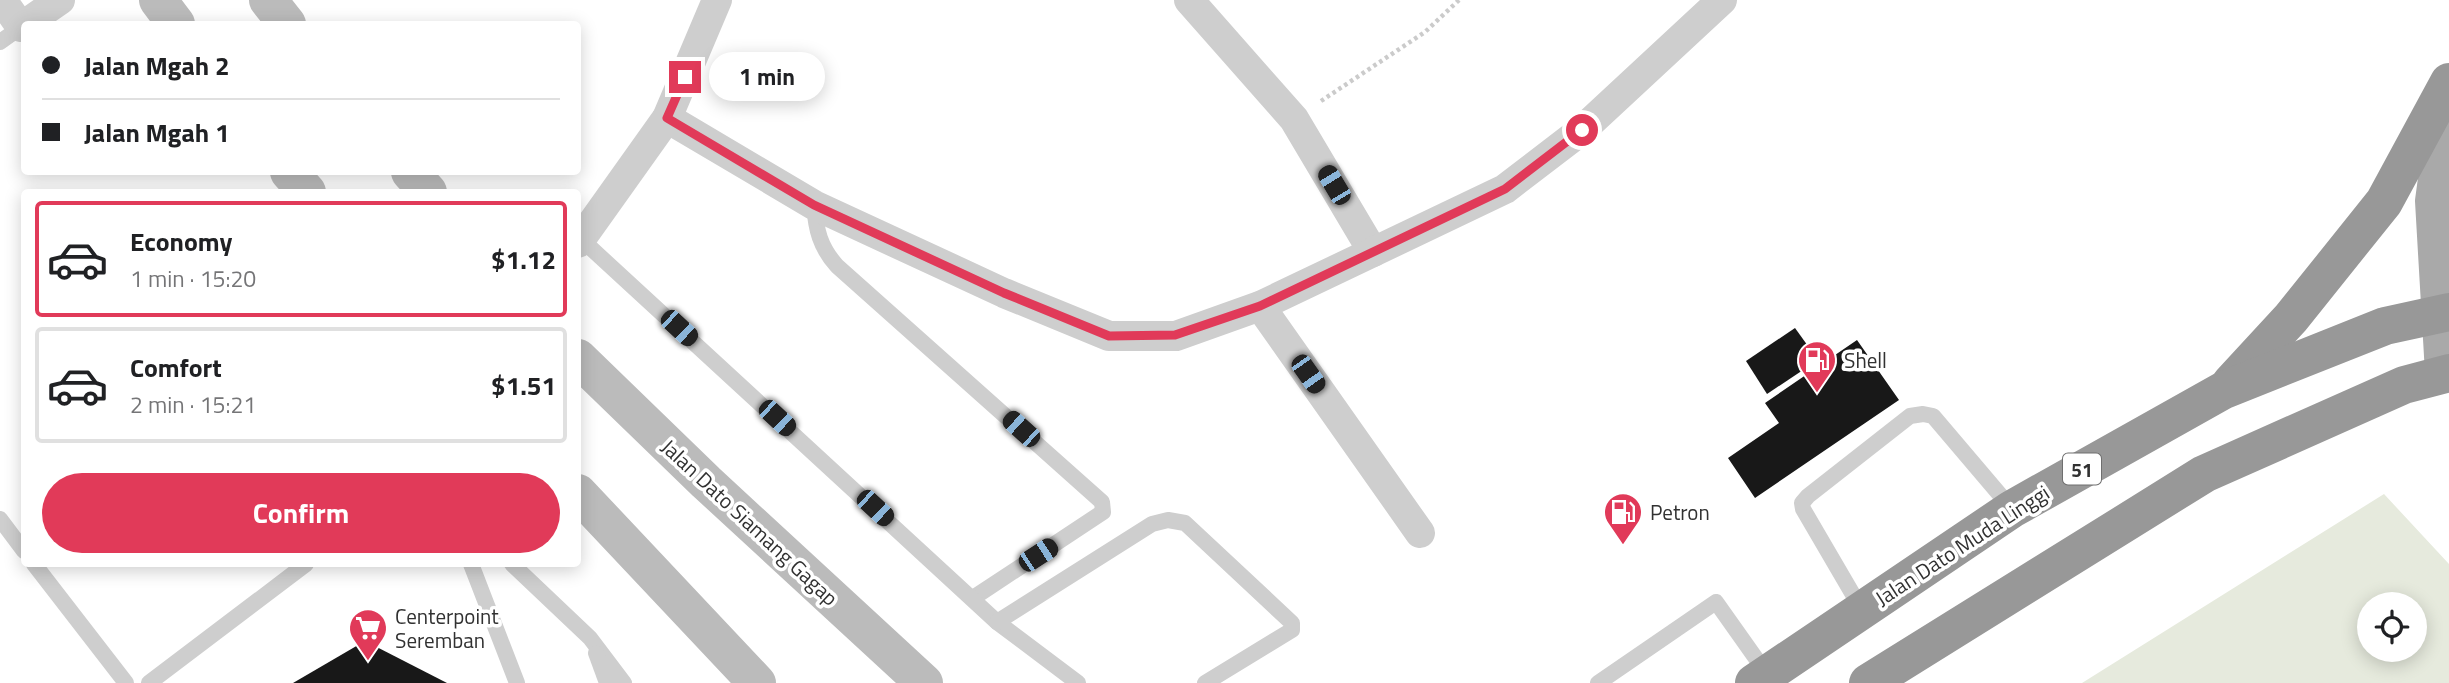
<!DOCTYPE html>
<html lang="en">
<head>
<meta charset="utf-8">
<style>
  body { margin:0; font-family:"Titillium Web",sans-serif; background:#f6f6f6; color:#202124; height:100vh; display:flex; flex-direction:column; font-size:26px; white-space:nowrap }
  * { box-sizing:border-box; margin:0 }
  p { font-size:23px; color:#757577 }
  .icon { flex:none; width:38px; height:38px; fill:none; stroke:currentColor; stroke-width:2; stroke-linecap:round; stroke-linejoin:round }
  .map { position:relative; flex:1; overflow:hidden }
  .side { position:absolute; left:21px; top:189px; width:560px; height:378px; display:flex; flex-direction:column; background:#fff; border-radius:7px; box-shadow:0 4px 18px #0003 }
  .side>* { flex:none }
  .guide { position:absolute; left:21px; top:21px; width:560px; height:154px; border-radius:7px; box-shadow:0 4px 18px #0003; display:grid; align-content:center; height:154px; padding:0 21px; background:#fff }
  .tools { position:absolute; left:2357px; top:592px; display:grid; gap:14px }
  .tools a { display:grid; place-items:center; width:70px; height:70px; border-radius:50%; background:#fff; box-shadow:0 4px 18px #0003; font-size:35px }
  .end { position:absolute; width:32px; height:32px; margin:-16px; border:9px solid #e13a59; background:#fff; box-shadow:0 0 0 4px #fff }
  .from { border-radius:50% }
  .bubble { position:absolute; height:49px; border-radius:24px; background:#fff; box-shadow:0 4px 18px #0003; font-size:23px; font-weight:700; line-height:49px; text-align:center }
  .car { position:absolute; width:21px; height:42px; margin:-21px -10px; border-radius:9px; box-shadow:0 0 5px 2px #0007; background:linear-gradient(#222 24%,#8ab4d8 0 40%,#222 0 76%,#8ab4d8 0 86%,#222 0) }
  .guide b { display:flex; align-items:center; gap:24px; height:66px; font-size:26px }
  .guide b+b { border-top:2px solid #e0e0e0 }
  .guide i { width:18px; height:18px; background:#202124 }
  ul { padding:12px 0 0; list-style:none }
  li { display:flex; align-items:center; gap:21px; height:116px; margin:0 14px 10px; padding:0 7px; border:4px solid #e0e0e0; border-radius:7px }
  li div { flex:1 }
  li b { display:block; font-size:26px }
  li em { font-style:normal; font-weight:700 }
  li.selected { border-color:#e13a59 }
  li>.icon { width:63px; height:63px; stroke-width:1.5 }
  .primary-button { display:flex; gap:14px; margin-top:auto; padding:14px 21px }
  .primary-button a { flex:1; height:80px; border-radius:42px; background:#e13a59; color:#fff; font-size:28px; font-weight:700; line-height:80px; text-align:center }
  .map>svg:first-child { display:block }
  .green { fill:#e6eadd; fill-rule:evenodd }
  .building { fill:#181818 }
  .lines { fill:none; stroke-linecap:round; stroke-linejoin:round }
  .path { stroke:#cbcbcb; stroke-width:4.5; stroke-dasharray:3.5 3.5; stroke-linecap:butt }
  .lane { stroke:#cecece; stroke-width:16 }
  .street { stroke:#cecece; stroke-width:30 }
  .secondary { stroke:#bbb; stroke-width:38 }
  .primary { stroke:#a9a9a9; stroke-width:38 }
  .highway { stroke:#989898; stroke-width:38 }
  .route { stroke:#e13a59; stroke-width:9 }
  .labels { text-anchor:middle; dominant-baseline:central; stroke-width:7; stroke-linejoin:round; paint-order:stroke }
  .shield { fill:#fff; stroke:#6f6f6f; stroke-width:2 }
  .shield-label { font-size:19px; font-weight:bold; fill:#313131 }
  .poi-label { font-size:21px; fill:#313131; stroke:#fff; text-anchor:start }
  .street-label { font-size:21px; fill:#313131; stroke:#fff }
</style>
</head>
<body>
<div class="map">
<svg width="2449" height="683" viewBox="0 0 2449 683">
  <rect width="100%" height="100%" fill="#fff"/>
  <path class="green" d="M2384,494L2449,564V683H2082ZM2370,604H2415V649H2370Z"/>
  <g class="building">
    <polygon points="1795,328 1818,360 1767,394 1746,361"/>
    <polygon points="1857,340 1899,400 1755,498 1728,458 1779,423 1765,403"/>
    <polygon points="365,641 447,683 293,683"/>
  </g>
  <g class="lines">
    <polyline class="path" points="1321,101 1425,32 1459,0"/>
    <g class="lane">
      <polyline points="0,42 21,27"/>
      <path d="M814,205C816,230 820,247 837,266L1102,502L1103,512L973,598"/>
      <polyline points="581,239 997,622 1078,683"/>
      <polyline points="0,519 24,551"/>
      <polyline points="34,564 126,683"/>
      <polyline points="471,564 517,683"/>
      <polyline points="512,564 590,638 624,683"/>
      <polyline points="1862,610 1803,509 1802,503 1808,496 1910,416 1923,414 1933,416 2012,509"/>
      <polyline points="997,622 1152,524 1168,520 1185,523 1292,623 1292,630 1205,683"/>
      <polyline points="596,653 607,683"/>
      <polyline points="149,683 306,564"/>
      <polyline points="1598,683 1716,602 1767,674"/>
    </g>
    <g class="street">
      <polyline points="2,0 21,27 60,0"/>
      <polyline points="1189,0 1294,119 1373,252"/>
      <polyline points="667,118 814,205 1004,293 1109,336 1176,336 1260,306 1505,189 1582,130 1722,0"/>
      <polyline points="578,243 667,118 717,0"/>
      <polyline points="1260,306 1420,533"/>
    </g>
    <g class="secondary">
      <polyline points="158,0 176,24"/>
      <polyline points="268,0 287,24"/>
      <polyline points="289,172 307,192"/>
      <polyline points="410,172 428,192"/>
      <polyline points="578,358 706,482 924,683"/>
      <polyline points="578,493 757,683"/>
    </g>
    <polyline class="primary" points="2444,373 2434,201 2449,91"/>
    <g class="highway">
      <polyline points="2231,383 2291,318 2384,202 2449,82"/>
      <polyline points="1754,683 2012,509 2224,390 2385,326 2449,312"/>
      <polyline points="1868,683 2204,474 2404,385 2449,373"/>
    </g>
  </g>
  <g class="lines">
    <polyline class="route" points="685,77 667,118 814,205 1004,293 1109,336 1175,335 1260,306 1505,189 1582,130"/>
  </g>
  <defs>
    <symbol id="fuel-pin" viewBox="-11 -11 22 30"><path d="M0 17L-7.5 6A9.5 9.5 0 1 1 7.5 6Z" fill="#e13a59" stroke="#fff"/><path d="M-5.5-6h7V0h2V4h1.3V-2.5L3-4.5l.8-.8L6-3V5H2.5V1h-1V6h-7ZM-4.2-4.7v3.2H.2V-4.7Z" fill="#fff"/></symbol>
    <symbol id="supermarket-pin" viewBox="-11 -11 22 30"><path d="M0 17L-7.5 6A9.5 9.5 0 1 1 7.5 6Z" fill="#e13a59" stroke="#fff"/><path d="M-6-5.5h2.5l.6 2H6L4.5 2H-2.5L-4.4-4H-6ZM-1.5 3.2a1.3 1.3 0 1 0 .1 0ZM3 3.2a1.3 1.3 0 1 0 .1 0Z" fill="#fff"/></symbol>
  </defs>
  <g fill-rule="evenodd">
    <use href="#fuel-pin" x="1795" y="338" width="44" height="60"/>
    <use href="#fuel-pin" x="1601" y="490" width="44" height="60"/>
    <use href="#supermarket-pin" x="346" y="606" width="44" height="60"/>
  </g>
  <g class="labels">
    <rect class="shield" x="2063" y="453.5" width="38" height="31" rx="5"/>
    <g class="shield-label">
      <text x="2082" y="469">51</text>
    </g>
    <g class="poi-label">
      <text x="1844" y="360">Shell</text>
      <text x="1650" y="512">Petron</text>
      <text x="395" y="616">Centerpoint<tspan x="395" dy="24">Seremban</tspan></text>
    </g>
    <g class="street-label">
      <text transform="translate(750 522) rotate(43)">Jalan Dato Siamang Gagap</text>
      <text transform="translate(1962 545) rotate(-33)">Jalan Dato Muda Linggi</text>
    </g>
  </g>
</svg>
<div class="tools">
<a><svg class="icon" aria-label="locate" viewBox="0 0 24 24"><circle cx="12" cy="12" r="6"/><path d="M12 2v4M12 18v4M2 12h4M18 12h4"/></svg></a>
</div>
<i class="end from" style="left:1582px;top:130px"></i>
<i class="end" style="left:685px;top:77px"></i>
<div class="bubble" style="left:709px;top:52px;width:116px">1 min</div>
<i class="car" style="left:1334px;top:185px;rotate:329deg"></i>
<i class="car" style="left:679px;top:328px;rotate:133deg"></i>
<i class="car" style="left:1308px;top:374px;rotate:145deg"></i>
<i class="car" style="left:777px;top:418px;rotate:133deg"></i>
<i class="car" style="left:1021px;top:429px;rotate:312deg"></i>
<i class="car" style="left:875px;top:508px;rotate:133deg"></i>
<i class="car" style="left:1038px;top:555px;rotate:57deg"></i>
<div class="guide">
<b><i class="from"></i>Jalan Mgah 2</b>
<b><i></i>Jalan Mgah 1</b>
</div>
<section class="side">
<ul>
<li class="selected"><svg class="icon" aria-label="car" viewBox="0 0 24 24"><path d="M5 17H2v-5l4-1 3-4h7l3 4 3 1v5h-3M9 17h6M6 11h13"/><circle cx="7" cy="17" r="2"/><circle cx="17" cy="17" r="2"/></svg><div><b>Economy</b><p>1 min · 15:20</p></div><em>$1.12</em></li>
<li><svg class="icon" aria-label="car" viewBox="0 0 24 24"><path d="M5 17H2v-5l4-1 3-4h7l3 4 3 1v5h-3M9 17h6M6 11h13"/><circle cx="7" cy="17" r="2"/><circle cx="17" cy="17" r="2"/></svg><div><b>Comfort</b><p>2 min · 15:21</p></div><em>$1.51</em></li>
</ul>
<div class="primary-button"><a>Confirm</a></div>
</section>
</div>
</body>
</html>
